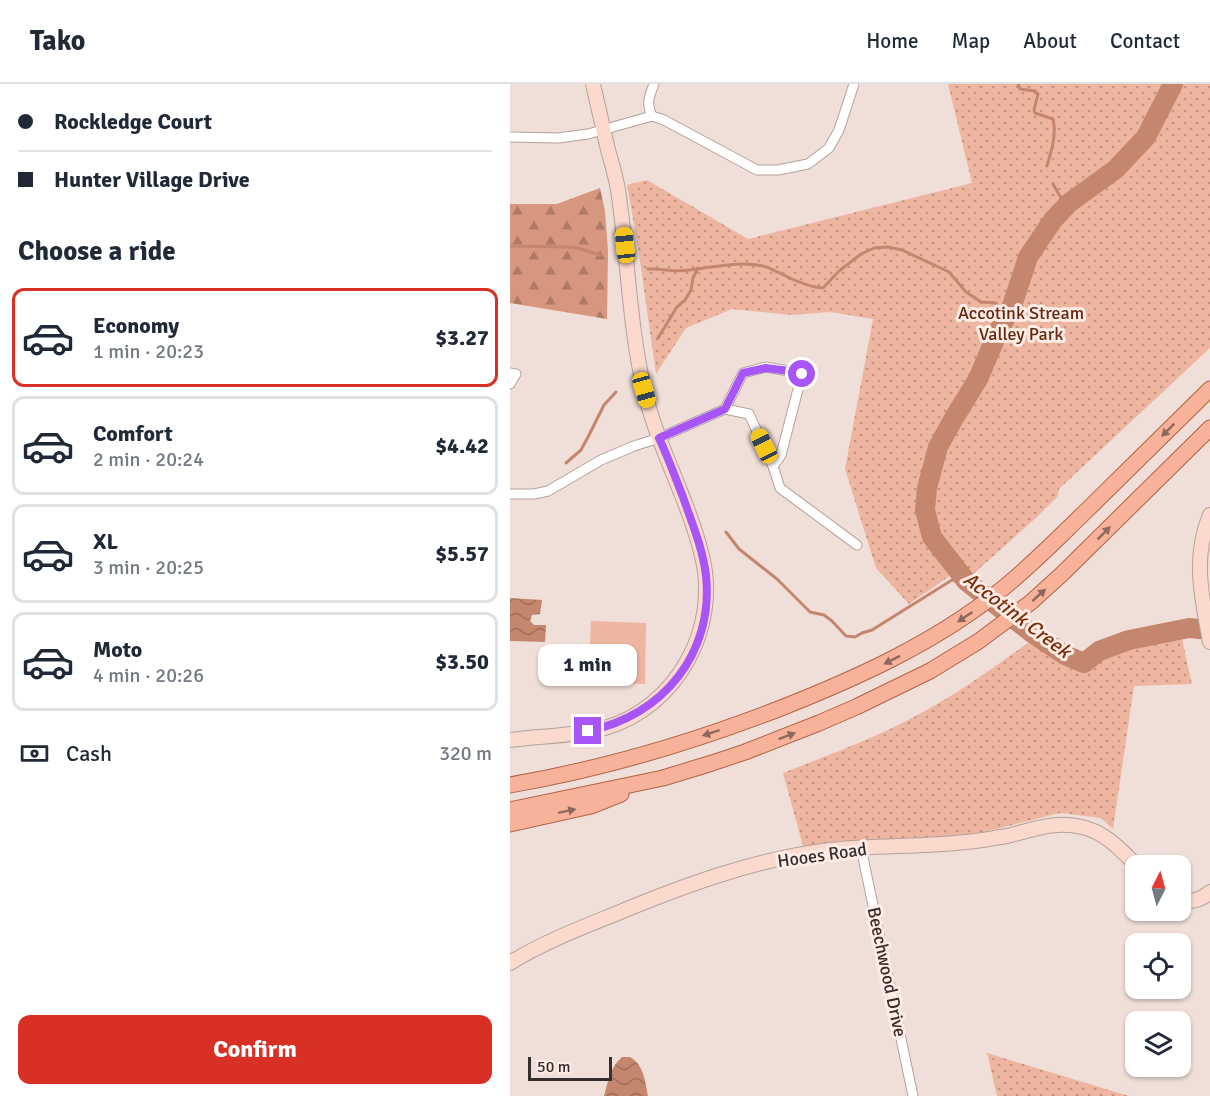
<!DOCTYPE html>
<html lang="en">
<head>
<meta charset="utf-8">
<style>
  body { margin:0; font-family:Signika,sans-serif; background:#f2f2f3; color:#1f2937; height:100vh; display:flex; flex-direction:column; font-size:22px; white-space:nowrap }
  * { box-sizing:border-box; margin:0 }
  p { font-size:20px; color:#747a83 }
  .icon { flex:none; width:33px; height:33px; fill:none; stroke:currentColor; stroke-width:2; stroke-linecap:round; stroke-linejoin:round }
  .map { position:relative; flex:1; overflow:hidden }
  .sheet { display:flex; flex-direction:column; background:#fff; width:510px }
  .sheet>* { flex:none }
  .banner { display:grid; align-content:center; height:132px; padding:0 18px; background:#fff }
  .needle { width:39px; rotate:6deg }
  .fabs { position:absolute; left:615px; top:771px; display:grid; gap:12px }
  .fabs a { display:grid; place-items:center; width:66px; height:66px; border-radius:12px; background:#fff; box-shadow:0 2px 4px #0004; font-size:30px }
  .scale { position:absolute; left:18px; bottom:15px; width:84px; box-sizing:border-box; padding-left:6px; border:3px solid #352e2c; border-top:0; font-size:16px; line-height:21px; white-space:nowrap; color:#352e2c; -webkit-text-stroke:4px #feece5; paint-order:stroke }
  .end { position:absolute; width:27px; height:27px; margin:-14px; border:8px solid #a855f7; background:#fff; box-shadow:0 0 0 3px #fff }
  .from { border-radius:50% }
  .bubble { position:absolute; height:42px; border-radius:12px; background:#fff; box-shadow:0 2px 4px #0004; font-size:20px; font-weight:700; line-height:42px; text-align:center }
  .car { position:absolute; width:18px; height:36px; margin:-18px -9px; border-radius:8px; box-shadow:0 0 4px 2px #0007; background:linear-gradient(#f5c518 24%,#345 0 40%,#f5c518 0 76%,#345 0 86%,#f5c518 0) }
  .banner b { display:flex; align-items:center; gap:21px; height:57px; font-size:22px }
  .banner b+b { border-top:2px solid #e0e1e3 }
  .banner i { width:15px; height:15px; background:#1f2937 }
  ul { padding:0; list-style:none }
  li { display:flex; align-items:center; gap:18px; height:99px; margin:0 12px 9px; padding:0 6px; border:3px solid #e0e1e3; border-radius:12px }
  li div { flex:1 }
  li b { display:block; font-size:22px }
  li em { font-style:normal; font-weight:700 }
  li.active { border-color:#d93025 }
  li>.icon { width:54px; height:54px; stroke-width:1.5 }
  h2 { padding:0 18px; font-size:27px; line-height:72px }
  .pay { display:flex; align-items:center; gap:15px; height:66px; padding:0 18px; font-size:22px }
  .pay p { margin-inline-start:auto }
  .primary-button { display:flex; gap:12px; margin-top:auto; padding:12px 18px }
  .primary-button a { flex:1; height:69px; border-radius:12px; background:#d93025; color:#fff; font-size:24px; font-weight:700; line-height:69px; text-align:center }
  header { display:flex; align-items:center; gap:36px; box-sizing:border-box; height:84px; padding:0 30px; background:#fff; border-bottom:2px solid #e0e1e3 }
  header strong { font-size:28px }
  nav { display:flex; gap:33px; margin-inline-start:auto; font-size:21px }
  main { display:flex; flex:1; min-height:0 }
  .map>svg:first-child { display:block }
  .forest { fill:url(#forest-firs) }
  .park { fill:url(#park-dots) }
  .garden { fill:#eeb6a1 }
  .water { fill:url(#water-waves) }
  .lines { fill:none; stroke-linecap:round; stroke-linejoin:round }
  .stream { stroke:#c5866e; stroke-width:3 }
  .river { stroke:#c5866e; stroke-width:20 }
  .street-casing { stroke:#b3a29c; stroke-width:11 }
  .secondary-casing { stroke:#b3a29c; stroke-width:16 }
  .primary-casing { stroke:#af6347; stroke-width:17 }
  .street { stroke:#fff; stroke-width:9 }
  .secondary { stroke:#fbd9cc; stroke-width:14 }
  .primary { stroke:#f7b299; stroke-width:15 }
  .oneway { fill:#8c695d }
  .route { stroke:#a855f7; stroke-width:8 }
  .labels { text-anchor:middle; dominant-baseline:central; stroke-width:6; stroke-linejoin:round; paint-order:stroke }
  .park-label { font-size:18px; fill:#642811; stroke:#feece5 }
  .street-label { font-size:18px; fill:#352e2c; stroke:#feece5 }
  .water-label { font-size:20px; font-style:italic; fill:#7b2e0c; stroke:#feece5 }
</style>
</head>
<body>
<header>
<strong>Tako</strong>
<nav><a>Home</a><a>Map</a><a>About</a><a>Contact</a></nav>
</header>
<main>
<section class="sheet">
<div class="banner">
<b><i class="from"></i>Rockledge Court</b>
<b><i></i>Hunter Village Drive</b>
</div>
<h2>Choose a ride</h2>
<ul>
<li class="active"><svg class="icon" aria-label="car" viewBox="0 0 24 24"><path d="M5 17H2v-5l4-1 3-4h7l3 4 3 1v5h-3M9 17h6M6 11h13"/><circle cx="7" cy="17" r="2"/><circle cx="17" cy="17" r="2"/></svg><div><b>Economy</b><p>1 min · 20:23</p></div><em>$3.27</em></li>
<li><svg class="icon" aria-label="car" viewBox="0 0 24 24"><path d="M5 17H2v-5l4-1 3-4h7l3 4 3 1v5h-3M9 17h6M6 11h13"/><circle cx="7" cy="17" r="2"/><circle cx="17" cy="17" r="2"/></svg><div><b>Comfort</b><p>2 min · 20:24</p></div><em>$4.42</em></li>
<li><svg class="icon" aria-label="car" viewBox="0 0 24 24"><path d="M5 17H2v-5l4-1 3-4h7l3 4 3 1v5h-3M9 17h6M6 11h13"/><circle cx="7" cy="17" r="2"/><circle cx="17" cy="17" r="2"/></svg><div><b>XL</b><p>3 min · 20:25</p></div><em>$5.57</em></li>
<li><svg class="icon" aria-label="car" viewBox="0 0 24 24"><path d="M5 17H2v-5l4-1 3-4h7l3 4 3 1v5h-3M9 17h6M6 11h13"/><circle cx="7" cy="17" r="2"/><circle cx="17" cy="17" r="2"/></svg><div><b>Moto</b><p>4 min · 20:26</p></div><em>$3.50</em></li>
</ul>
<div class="pay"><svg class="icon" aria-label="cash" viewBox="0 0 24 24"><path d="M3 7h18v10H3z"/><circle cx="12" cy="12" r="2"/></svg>Cash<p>320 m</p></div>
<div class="primary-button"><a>Confirm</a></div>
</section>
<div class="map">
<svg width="700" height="1012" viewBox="0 0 700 1012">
  <defs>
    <pattern id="forest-firs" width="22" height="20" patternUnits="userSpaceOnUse" patternTransform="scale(1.5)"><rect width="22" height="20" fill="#d7967e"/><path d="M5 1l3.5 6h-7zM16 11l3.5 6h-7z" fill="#af7b67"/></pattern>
    <pattern id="park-dots" width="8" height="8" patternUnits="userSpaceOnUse" patternTransform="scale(1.5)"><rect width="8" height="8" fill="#eeb6a1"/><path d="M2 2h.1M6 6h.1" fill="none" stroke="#c29483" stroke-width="1.8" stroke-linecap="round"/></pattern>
    <pattern id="water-waves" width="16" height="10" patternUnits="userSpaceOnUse" patternTransform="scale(1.5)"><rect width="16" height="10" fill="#c5866e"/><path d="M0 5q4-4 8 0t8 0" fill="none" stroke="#a16e5b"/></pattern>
  </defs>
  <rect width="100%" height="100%" fill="#f0dfd8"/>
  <polygon class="forest" points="90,104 95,127 98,167 97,235 0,219 0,120 47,120"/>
  <g class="park">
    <polygon points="438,0 700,0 700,264 549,405 548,412 527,433 460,493 450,485 399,520 366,484 335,385 363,235 320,228 281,231 222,225 176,244 146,290 128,163 117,101 137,96 238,155 462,99"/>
    <path d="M639,545L670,546L682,600L624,602L603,745L591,734L550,729L450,754L338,757L294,766L273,689C320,670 369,653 413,628C454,606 491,578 529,551L556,578L604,551Z"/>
    <polygon points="477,969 619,1012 487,1012"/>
  </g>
  <polygon class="garden" points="81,537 136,539 135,600 78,597"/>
  <g class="water">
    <polygon points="0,514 32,516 30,530 22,531 20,537 24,541 36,541 35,558 0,557"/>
    <path d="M112,973H120C134,981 135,997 138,1012H94C98,998 100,983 112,973Z"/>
  </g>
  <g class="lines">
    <g class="stream">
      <path d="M508,0L510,5L525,7L528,10L524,26L525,29L543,35C547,50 541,68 537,82"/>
      <polyline points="543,100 551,114 553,125"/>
      <polyline points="0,162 58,163 68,164 90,171"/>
      <path d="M138,185C152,184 165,189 179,186C203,183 229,177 253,182C259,183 264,187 270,189C283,196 298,203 313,204L329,187L351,170L364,164L378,163L392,166L439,188L456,208L471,218L486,219L490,224L495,235"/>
      <polyline points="148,254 167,223 175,216 181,206 183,194 188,184"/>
      <polyline points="56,379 71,366 78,353 94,321 106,308"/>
      <polyline points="216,448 229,465 267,495 300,528 314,531 322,537 336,552 345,553 352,549 362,546 442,496 456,497"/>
    </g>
    <polyline class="river" points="663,0 636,53 606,85 559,119 543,136 518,173 502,222 488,248 468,295 444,334 428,363 417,404 415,426 422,453 456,497 522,549 555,571 574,579 589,567 619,556 679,544 700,546"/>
    <defs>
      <g id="street">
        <path d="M144,0C139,13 136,18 142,32L154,36L247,86H268L298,80L319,64L329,46L344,0"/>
        <polyline points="0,53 48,54 78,50 142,32"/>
        <polyline points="0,289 6,290 0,300"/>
        <polyline points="215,325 239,330 263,382 270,404 347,461"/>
        <polyline points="0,410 24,410 38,407 91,376 124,362 149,354 215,325 233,289 256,283 279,287 292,290 271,371 263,382"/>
        <polyline points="351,764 403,1012"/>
      </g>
      <g id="secondary">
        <path d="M700,431C682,474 692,514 700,558"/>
        <path d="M0,656C30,652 66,652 95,644C167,623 210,544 192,472C178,414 147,362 134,305C119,240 118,172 108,106C106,93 102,80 98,66C93,44 88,22 83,0"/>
        <path d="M670,816C682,819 691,816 700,808"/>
        <path d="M0,879C32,859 68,845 103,831C172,802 245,775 320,766C365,761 411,763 456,758C470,757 483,754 497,752C521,746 547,736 572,743C595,748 611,766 627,782"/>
      </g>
      <g id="primary">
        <path d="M0,701C92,685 184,658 271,624C347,594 422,560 487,509C518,485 545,457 574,429C616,388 658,346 700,305"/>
        <polyline points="0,726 153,694 202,679 235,668 309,639 346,623 420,587 469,557 520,519 552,490 700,344"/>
        <polyline points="0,740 81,722 111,710"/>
      </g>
    </defs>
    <use href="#street" class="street-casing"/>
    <use href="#secondary" class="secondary-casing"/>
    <use href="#primary" class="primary-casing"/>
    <use href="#street" class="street"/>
    <use href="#secondary" class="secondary"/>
    <use href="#primary" class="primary"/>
  </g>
  <defs><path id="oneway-solid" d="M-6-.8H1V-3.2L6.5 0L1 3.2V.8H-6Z" transform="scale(1.5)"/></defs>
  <g class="oneway">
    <use href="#oneway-solid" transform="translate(658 346) rotate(135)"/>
    <use href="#oneway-solid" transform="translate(594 449) rotate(-45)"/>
    <use href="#oneway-solid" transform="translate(529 511) rotate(-42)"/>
    <use href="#oneway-solid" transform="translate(455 533) rotate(146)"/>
    <use href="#oneway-solid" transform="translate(382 576) rotate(153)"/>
    <use href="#oneway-solid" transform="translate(201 649) rotate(162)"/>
    <use href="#oneway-solid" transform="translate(277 652) rotate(-21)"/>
    <use href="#oneway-solid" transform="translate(57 727) rotate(-12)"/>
  </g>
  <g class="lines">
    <path class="route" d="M78,647C153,632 204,569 196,492C193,465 182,439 173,413C165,393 158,373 149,354L215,325L233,289L256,284L279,287L292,290"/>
  </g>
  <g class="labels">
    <g class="park-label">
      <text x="511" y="229">Accotink Stream<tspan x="511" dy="21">Valley Park</tspan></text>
    </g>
    <g class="street-label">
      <text transform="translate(312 771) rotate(-8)">Hooes Road</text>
      <text transform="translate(377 888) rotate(78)">Beechwood Drive</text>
    </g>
    <g class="water-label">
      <text transform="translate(507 531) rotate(37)">Accotink Creek</text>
    </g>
  </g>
</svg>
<div class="fabs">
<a><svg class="needle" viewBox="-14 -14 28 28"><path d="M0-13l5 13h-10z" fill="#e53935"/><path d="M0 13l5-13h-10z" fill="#747a83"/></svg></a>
<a><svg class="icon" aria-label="locate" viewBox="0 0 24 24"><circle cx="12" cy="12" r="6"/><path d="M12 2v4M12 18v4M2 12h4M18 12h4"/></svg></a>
<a><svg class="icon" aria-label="layers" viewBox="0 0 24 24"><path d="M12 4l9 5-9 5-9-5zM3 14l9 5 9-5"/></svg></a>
</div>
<div class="scale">50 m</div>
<i class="end from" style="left:292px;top:290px"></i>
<i class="end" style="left:78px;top:647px"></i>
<div class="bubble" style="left:28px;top:560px;width:99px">1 min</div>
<i class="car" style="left:115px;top:161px;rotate:354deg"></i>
<i class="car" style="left:134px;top:306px;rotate:164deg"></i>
<i class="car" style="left:254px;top:362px;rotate:334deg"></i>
</div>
</main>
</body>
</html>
